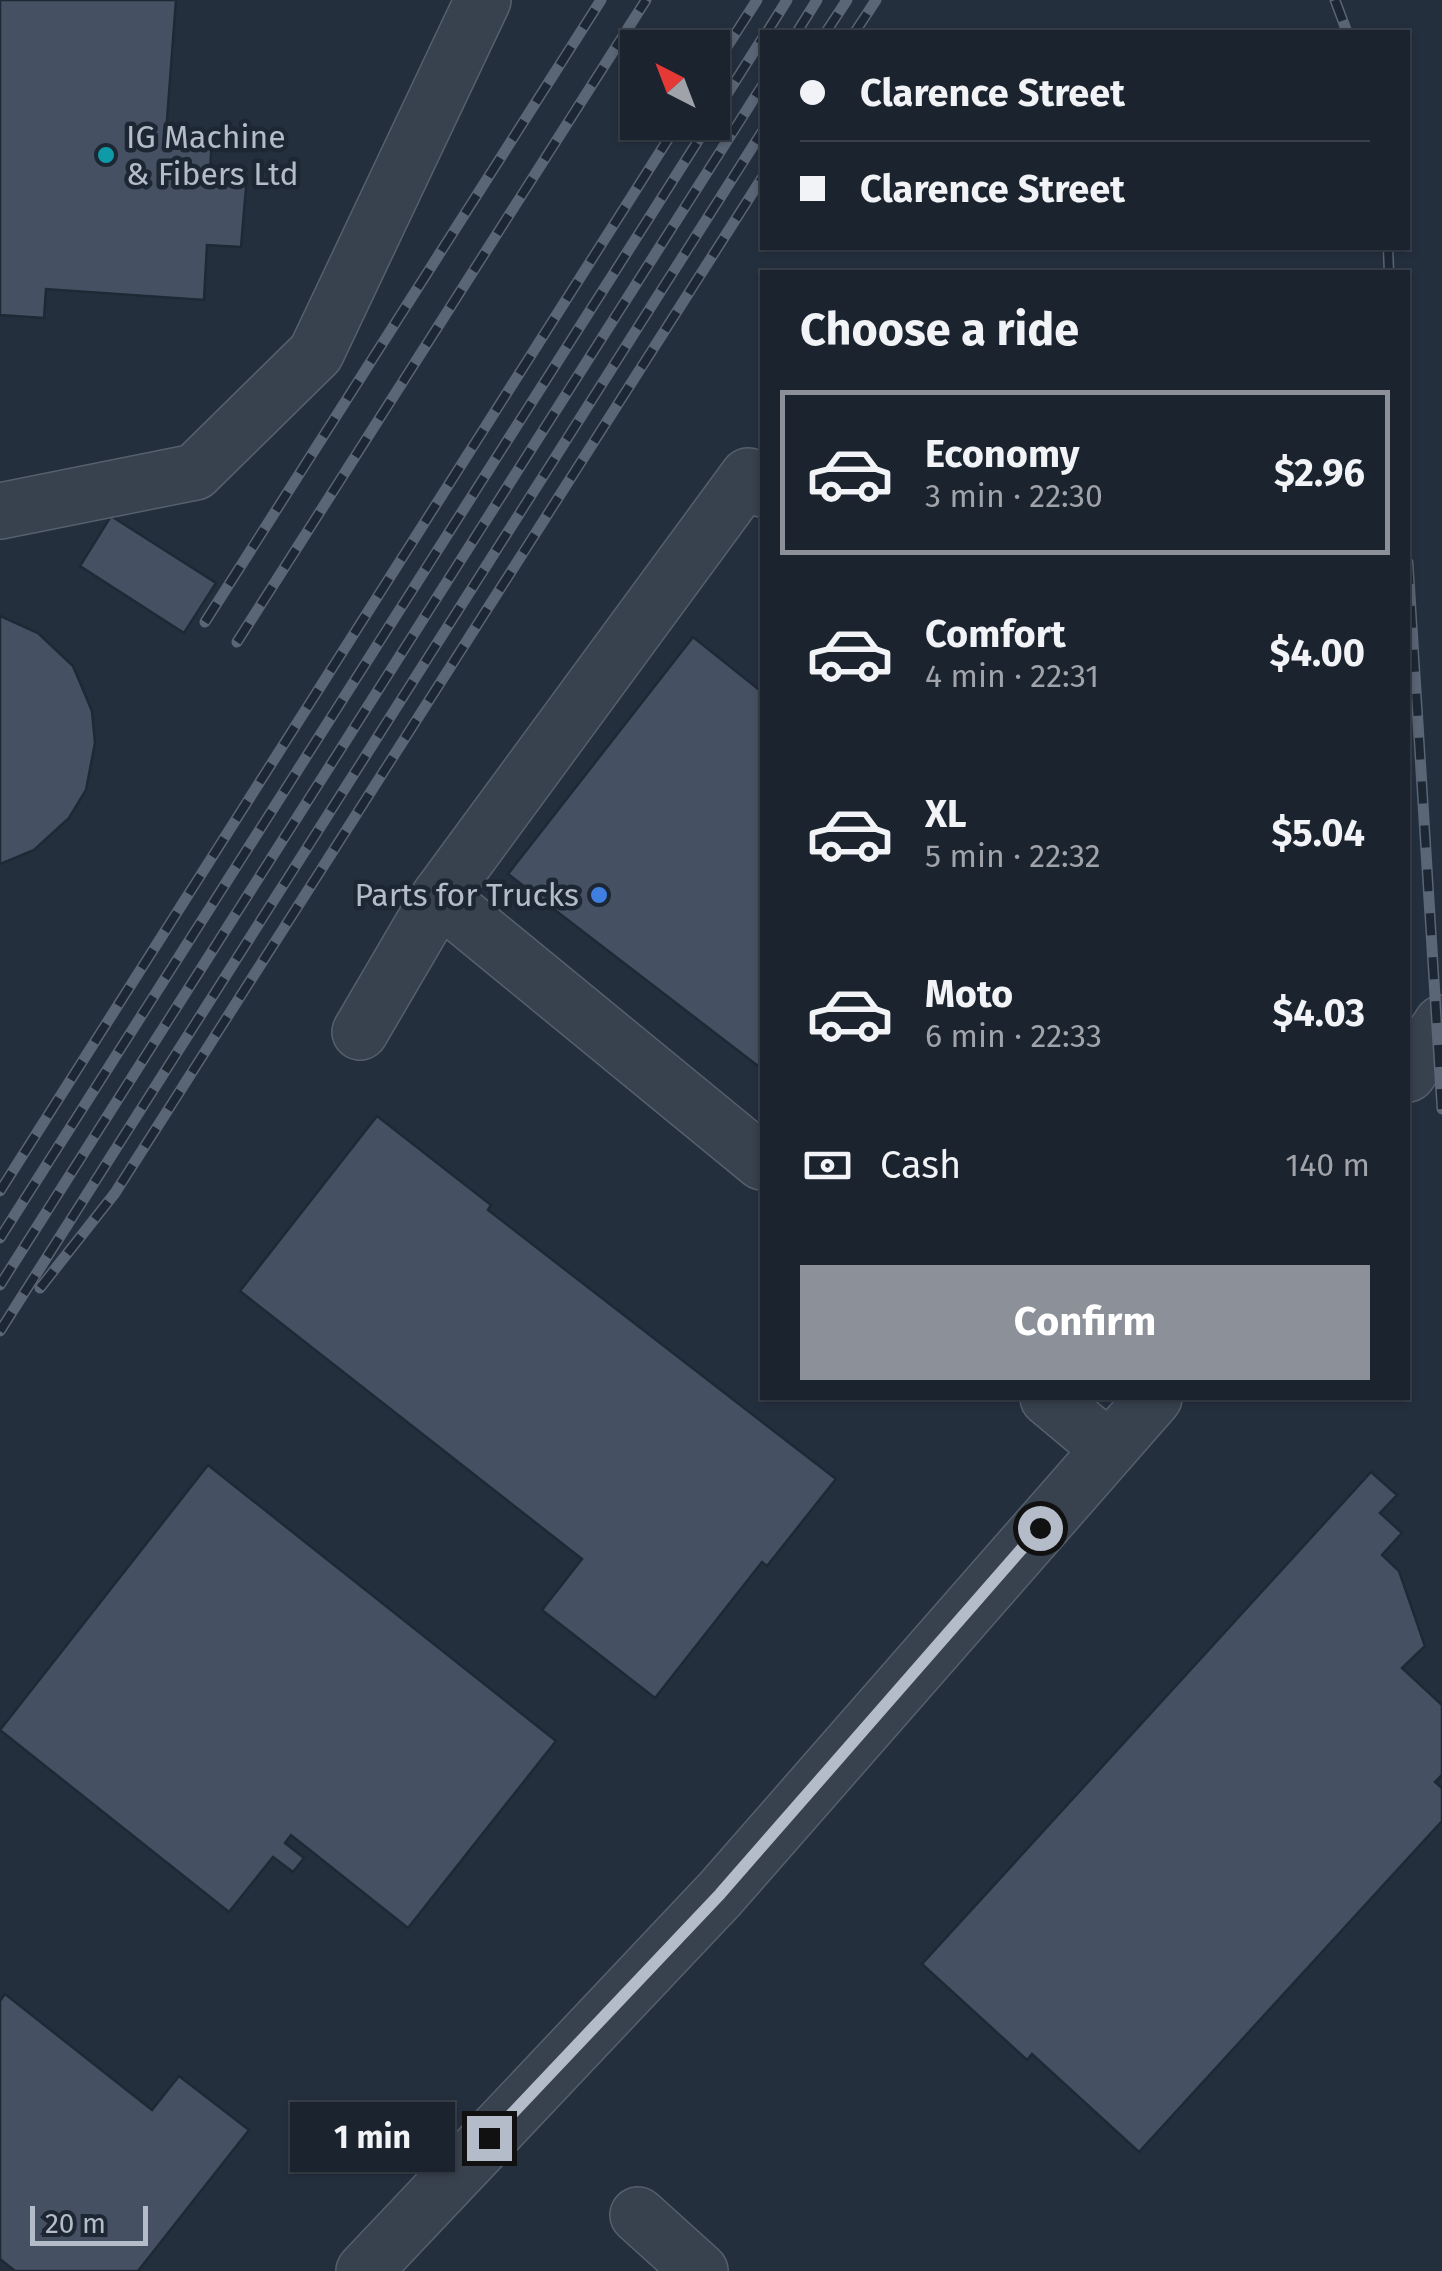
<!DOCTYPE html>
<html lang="en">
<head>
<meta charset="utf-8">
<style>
  body { margin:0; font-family:"Fira Sans",sans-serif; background:#242b36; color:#f1f3f6; height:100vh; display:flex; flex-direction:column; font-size:38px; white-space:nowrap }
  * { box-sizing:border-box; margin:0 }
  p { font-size:32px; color:#a0a4aa }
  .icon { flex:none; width:55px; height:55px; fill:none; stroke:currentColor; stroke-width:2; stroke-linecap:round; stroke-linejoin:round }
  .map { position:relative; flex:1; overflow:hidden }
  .details { position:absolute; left:760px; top:270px; width:650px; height:1130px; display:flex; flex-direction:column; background:#1b232e; border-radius:0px; box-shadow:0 2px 8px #0004,0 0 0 2px #39404a }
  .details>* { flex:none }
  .hud { position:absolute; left:760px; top:30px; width:650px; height:220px; border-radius:0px; box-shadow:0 2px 8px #0004,0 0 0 2px #39404a; display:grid; align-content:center; height:220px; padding:0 40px; background:#1b232e }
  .needle { width:65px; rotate:318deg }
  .fabs { position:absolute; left:620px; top:30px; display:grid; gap:20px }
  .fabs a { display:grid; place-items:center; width:110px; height:110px; border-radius:0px; background:#1b232e; box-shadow:0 2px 8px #0004,0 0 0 2px #39404a; font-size:50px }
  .scale { position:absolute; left:30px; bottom:25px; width:118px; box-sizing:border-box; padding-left:10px; border:5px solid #b4bcc9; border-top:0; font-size:28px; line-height:35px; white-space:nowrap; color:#b4bcc9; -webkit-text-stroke:8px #1d2633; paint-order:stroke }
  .end { position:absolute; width:45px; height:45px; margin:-22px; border:12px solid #b4bcc9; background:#111; box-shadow:0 0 0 5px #111 }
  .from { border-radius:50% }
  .bubble { position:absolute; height:70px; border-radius:0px; background:#1b232e; box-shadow:0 2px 8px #0004,0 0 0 2px #39404a; font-size:32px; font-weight:700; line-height:70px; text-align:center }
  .hud b { display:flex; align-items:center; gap:35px; height:95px; font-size:38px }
  .hud b+b { border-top:2px solid #39404a }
  .hud i { width:25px; height:25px; background:#f1f3f6 }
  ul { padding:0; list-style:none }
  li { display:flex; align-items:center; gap:30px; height:165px; margin:0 20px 15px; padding:0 20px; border:5px solid transparent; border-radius:0px }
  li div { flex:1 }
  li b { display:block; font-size:38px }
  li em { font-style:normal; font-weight:700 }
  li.on { border-color:#8c9099 }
  li>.icon { width:90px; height:90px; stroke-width:1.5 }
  h2 { padding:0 40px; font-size:45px; line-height:120px }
  .pay { display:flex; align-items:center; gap:25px; height:110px; padding:0 40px; font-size:38px }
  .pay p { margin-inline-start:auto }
  .primary-button { display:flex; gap:20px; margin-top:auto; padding:20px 40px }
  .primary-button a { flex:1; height:115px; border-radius:0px; background:#8c9099; color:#fff; font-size:40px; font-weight:700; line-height:115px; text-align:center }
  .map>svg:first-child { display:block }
  .building { fill:#455162; stroke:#1f2835; stroke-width:2.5 }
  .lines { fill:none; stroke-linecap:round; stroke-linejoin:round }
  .minor-casing { stroke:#565f6c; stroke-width:58 }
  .minor { stroke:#38414e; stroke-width:55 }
  .rail-casing { stroke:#5a6575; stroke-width:11 }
  .rail { stroke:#1d2633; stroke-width:8; stroke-dasharray:22; stroke-linecap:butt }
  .route { stroke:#b4bcc9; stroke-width:12 }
  .culture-dot { fill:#0f9aa8; stroke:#1d2633; stroke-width:4 }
  .shop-dot { fill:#3f7fe0; stroke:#1d2633; stroke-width:4 }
  .labels { text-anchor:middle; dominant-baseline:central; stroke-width:9; stroke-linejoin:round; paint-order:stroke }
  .poi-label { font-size:32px; fill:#b4bcc9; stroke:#1d2633; text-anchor:start }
</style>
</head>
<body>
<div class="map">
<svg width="1442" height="2271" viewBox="0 0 1442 2271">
  <rect width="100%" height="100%" fill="#242f3e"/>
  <g class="building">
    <polygon points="0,0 176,0 166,133 212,136 210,173 247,176 241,247 207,245 204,300 46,289 44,318 0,315"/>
    <polygon points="111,516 216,583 184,633 80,566"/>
    <polygon points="0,616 38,633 73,666 92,711 95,743 86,790 69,818 34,850 0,864"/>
    <polygon points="693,637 762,692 762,1069 508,874"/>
    <polygon points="377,1116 491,1205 488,1210 836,1479 767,1566 762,1562 655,1698 542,1610 582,1559 240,1291"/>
    <polygon points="208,1465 556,1741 408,1928 291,1835 285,1843 304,1858 293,1872 273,1857 229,1912 0,1730"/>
    <polygon points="1371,1472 1397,1495 1380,1513 1402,1533 1382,1555 1399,1571 1425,1646 1402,1668 1442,1705 1442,1775 1435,1782 1442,1788 1442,1821 1139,2152 1032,2054 1027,2060 922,1964"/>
    <polygon points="5,1994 152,2110 179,2076 249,2130 138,2271 15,2271 0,2259 0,2001"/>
  </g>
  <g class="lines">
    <defs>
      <g id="minor">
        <polyline points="0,511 195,472 316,353 483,0"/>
        <polyline points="439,897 748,476 762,489"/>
        <polyline points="360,1032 439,897 762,1162"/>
        <polyline points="1408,1074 1442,1023"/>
        <polyline points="1048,1398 1109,1449"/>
        <polyline points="638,2215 700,2271"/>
        <polyline points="364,2271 720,1894 1154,1398"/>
      </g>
    </defs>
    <use href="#minor" class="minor-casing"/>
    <use href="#minor" class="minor"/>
    <defs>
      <g id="rail">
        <polyline points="1335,0 1347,32"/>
        <polyline points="767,32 787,0"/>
        <polyline points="797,32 817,0"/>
        <polyline points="826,32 847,0"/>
        <polyline points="855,32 876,0"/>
        <polyline points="712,70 757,0"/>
        <polyline points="712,118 762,39"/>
        <polyline points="1388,248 1389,272"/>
        <polyline points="1408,562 1442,1109"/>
        <polyline points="205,622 601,0"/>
        <polyline points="237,642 646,0"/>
        <polyline points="0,1191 679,122"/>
        <polyline points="0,1238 710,122"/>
        <polyline points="0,1285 762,86"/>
        <polyline points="40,1288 115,1193 762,178"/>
        <polyline points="0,1331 762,132"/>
      </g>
    </defs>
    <use href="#rail" class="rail-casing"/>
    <use href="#rail" class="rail"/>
  </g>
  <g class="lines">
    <polyline class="route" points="489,2138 720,1894 1040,1528"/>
  </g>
  <circle class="culture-dot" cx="106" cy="155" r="10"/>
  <circle class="shop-dot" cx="599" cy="895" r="10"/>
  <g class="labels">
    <g class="poi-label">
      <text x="126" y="137">IG Machine<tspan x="126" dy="37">&amp; Fibers Ltd</tspan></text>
      <text x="579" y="895" text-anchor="end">Parts for Trucks</text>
    </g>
  </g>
</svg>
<div class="fabs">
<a><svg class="needle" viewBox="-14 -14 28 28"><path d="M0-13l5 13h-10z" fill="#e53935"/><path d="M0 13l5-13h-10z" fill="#a0a4aa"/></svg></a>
</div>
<div class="scale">20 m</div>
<i class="end from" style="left:1040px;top:1528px"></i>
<i class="end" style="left:489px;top:2138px"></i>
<div class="bubble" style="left:290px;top:2102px;width:165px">1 min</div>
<div class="hud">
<b><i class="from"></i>Clarence Street</b>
<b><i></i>Clarence Street</b>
</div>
<section class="details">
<h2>Choose a ride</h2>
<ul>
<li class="on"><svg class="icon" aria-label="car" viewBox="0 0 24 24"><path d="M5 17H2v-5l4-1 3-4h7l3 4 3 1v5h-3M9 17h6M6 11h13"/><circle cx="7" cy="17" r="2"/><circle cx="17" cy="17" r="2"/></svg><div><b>Economy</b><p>3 min · 22:30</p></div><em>$2.96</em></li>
<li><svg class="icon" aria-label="car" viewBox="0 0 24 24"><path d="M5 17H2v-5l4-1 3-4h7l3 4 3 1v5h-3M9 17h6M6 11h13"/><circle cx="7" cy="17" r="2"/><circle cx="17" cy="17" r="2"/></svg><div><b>Comfort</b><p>4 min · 22:31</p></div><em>$4.00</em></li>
<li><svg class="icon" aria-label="car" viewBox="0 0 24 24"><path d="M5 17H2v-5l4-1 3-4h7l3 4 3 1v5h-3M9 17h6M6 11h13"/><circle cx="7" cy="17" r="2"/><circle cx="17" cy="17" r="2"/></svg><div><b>XL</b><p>5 min · 22:32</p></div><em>$5.04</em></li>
<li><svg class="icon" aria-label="car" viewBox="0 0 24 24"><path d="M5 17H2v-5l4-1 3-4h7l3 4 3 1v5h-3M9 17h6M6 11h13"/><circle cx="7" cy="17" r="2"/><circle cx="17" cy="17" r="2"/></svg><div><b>Moto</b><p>6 min · 22:33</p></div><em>$4.03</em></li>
</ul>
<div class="pay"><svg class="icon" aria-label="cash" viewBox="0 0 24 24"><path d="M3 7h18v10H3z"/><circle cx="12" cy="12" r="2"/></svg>Cash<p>140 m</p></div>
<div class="primary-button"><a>Confirm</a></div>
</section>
</div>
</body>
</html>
